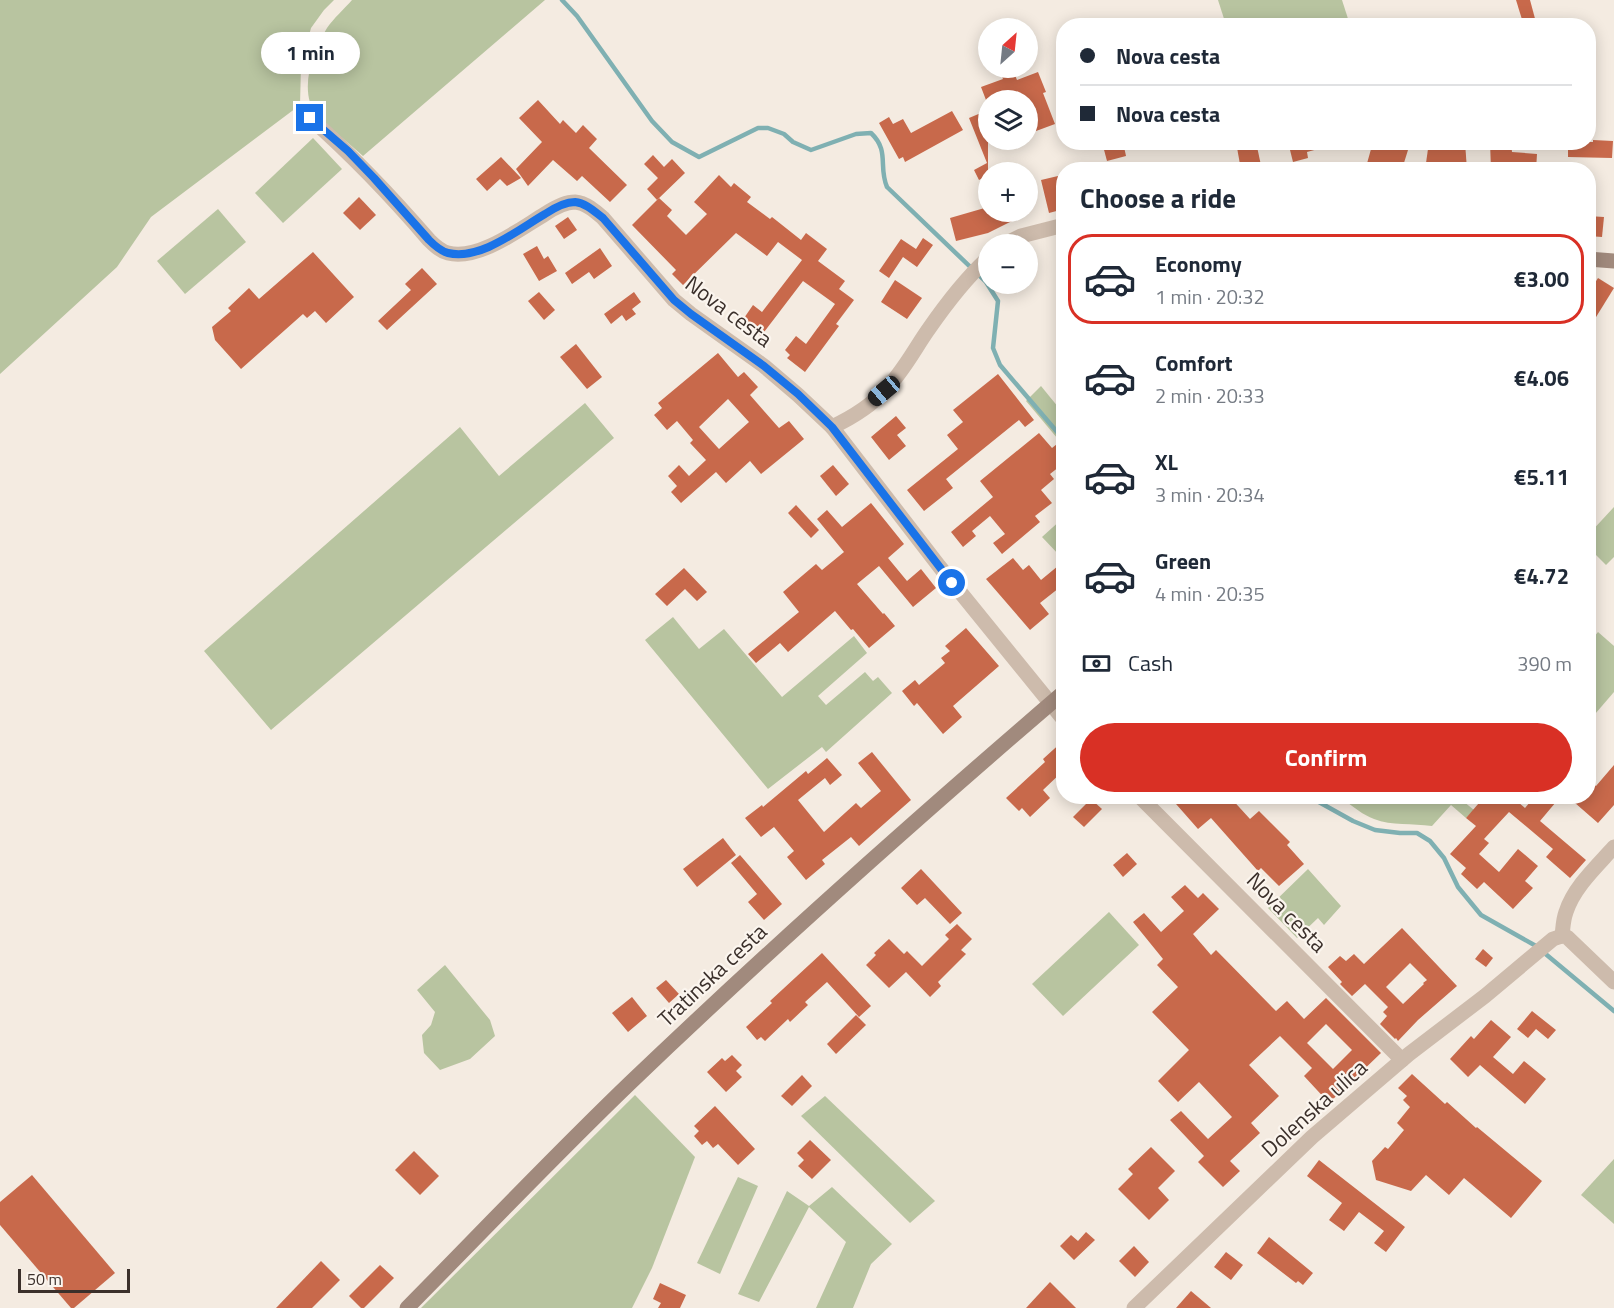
<!DOCTYPE html>
<html lang="en">
<head>
<meta charset="utf-8">
<style>
  body { margin:0; font-family:"Titillium Web",sans-serif; background:#f6f6f7; color:#1f2937; height:100vh; display:flex; flex-direction:column; font-size:22px; white-space:nowrap }
  * { box-sizing:border-box; margin:0 }
  p { font-size:20px; color:#747a83 }
  .icon { flex:none; width:33px; height:33px; fill:none; stroke:currentColor; stroke-width:2; stroke-linecap:round; stroke-linejoin:round }
  .map { position:relative; flex:1; overflow:hidden }
  .side { position:absolute; left:1056px; top:162px; width:540px; height:642px; display:flex; flex-direction:column; background:#fff; border-radius:24px; box-shadow:0 3px 15px #0003 }
  .side>* { flex:none }
  .guide { position:absolute; left:1056px; top:18px; width:540px; height:132px; border-radius:24px; box-shadow:0 3px 15px #0003; display:grid; align-content:center; height:132px; padding:0 24px; background:#fff }
  .needle { width:39px; rotate:27deg }
  .controls { position:absolute; left:978px; top:18px; display:grid; gap:12px }
  .controls a { display:grid; place-items:center; width:60px; height:60px; border-radius:50%; background:#fff; box-shadow:0 3px 15px #0003; font-size:30px }
  .scale { position:absolute; left:18px; bottom:15px; width:112px; box-sizing:border-box; padding-left:6px; border:3px solid #3b302b; border-top:0; font-size:16px; line-height:21px; white-space:nowrap; color:#3b302b; -webkit-text-stroke:4px #fbf5ee; paint-order:stroke }
  .end { position:absolute; width:27px; height:27px; margin:-14px; border:8px solid #1a73e8; background:#fff; box-shadow:0 0 0 3px #fff }
  .from { border-radius:50% }
  .bubble { position:absolute; height:42px; border-radius:21px; background:#fff; box-shadow:0 3px 15px #0003; font-size:20px; font-weight:700; line-height:42px; text-align:center }
  .car { position:absolute; width:18px; height:36px; margin:-18px -9px; border-radius:8px; box-shadow:0 0 4px 2px #0007; background:linear-gradient(#222 24%,#8ab4d8 0 40%,#222 0 76%,#8ab4d8 0 86%,#222 0) }
  .guide b { display:flex; align-items:center; gap:21px; height:57px; font-size:22px }
  .guide b+b { border-top:2px solid #e0e1e3 }
  .guide i { width:15px; height:15px; background:#1f2937 }
  ul { padding:0; list-style:none }
  li { display:flex; align-items:center; gap:18px; height:90px; margin:0 12px 9px; padding:0 12px; border:3px solid transparent; border-radius:24px }
  li div { flex:1 }
  li b { display:block; font-size:22px }
  li em { font-style:normal; font-weight:700 }
  li.selected { border-color:#d93025 }
  li>.icon { width:54px; height:54px; stroke-width:1.5 }
  h2 { padding:0 24px; font-size:27px; line-height:72px }
  .pay { display:flex; align-items:center; gap:15px; height:66px; padding:0 24px; font-size:22px }
  .pay p { margin-inline-start:auto }
  .cta { display:flex; gap:12px; margin-top:auto; padding:12px 24px }
  .cta a { flex:1; height:69px; border-radius:36px; background:#d93025; color:#fff; font-size:24px; font-weight:700; line-height:69px; text-align:center }
  .map>svg:first-child { display:block }
  .green { fill:#b8c4a0 }
  .lines { fill:none; stroke-linecap:round; stroke-linejoin:round }
  .stream { stroke:#7fb0b2; stroke-width:4.5 }
  .building { fill:#c8694b; fill-rule:evenodd }
  .minor { stroke:#cdbbac; stroke-width:15 }
  .tertiary { stroke:#cdbbac; stroke-width:15 }
  .secondary { stroke:#a18a7d; stroke-width:15 }
  .route { stroke:#1a73e8; stroke-width:8 }
  .labels { text-anchor:middle; dominant-baseline:central; stroke-width:4.5; stroke-linejoin:round; paint-order:stroke }
  .street-label { font-size:22px; fill:#3b302b; stroke:#fbf5ee }
</style>
</head>
<body>
<div class="map">
<svg width="1614" height="1308" viewBox="0 0 1614 1308">
  <rect width="100%" height="100%" fill="#f4ebe1"/>
  <g class="green">
    <polygon points="0,0 334,0 324,10 311,28 301,66 300,105 151,217 117,267 0,374"/>
    <path d="M352,0H545L363,156L317,116C298,92 312,52 327,28C334,18 344,9 352,0Z"/>
    <polygon points="1218,0 1342,0 1350,25 1226,25"/>
    <polygon points="313,138 342,169 283,223 255,193"/>
    <polygon points="218,209 246,242 185,294 157,261"/>
    <polygon points="1041,386 1063,413 1063,445 1026,401"/>
    <polygon points="585,403 614,438 271,730 204,651 460,427 499,476"/>
    <polygon points="1614,507 1614,557 1606,565 1589,548 1589,534"/>
    <polygon points="1063,518 1063,553 1060,556 1042,537"/>
    <polygon points="673,617 699,649 724,629 782,697 854,636 867,653 818,696 826,705 865,672 873,681 878,677 892,693 826,752 822,747 768,789 645,640"/>
    <polygon points="1598,632 1614,646 1614,692 1589,721 1589,643"/>
    <path d="M1349,796L1428,797L1434,801L1438,797H1458L1474,810L1466,818L1451,805L1432,826C1412,823 1392,826 1374,819C1363,815 1354,807 1345,801Z"/>
    <polygon points="1308,869 1341,906 1324,925 1318,918 1297,938 1268,908"/>
    <polygon points="1109,912 1139,945 1063,1016 1032,984"/>
    <polygon points="445,965 490,1020 495,1036 470,1059 440,1070 424,1053 422,1035 431,1025 435,1012 417,990"/>
    <polygon points="635,1095 695,1157 652,1268 632,1308 421,1308"/>
    <polygon points="825,1096 935,1201 910,1223 801,1116"/>
    <polygon points="1614,1159 1614,1224 1581,1195"/>
    <polygon points="738,1177 758,1186 720,1274 697,1263"/>
    <polygon points="832,1187 892,1244 871,1264 853,1308 816,1308 846,1242 809,1207 759,1302 738,1294 787,1191 809,1206"/>
  </g>
  <g class="lines">
    <g class="stream">
      <path d="M562,0L577,16L652,121L672,142L699,157L758,128H768L784,134L793,142L811,150L856,134L871,133C890,151 878,166 887,187L986,282L998,301L993,348L1000,365L1064,440"/>
      <polyline points="1308,796 1353,821 1375,830 1400,833 1417,833 1430,841 1444,858 1458,887 1481,915 1536,946 1614,1011"/>
    </g>
  </g>
  <g class="building">
    <polygon points="1516,0 1530,0 1537,26 1524,26"/>
    <polygon points="998,68 1012,68 1017,80 1038,72 1046,92 1043,93 1055,124 1028,134 1028,100 986,100 981,87 1003,79"/>
    <polygon points="538,100 560,124 563,120 576,133 583,125 597,139 589,148 627,185 610,202 582,176 577,181 553,160 528,186 516,169 542,142 519,118"/>
    <polygon points="988,110 988,175 979,180 974,170 987,163 969,118"/>
    <polygon points="952,111 963,130 905,162 903,157 899,159 879,123 889,117 893,124 903,119 911,133"/>
    <polygon points="1593,140 1613,141 1612,158 1568,157 1568,142 1593,142"/>
    <polygon points="1123,142 1126,156 1107,161 1103,146"/>
    <polygon points="1236,142 1256,142 1262,170 1241,170"/>
    <polygon points="1288,142 1328,142 1329,146 1307,152 1308,158 1293,162"/>
    <polygon points="1373,142 1382,142 1408,150 1403,166 1400,165 1399,170 1373,170 1366,167"/>
    <polygon points="1429,142 1465,142 1467,170 1425,170"/>
    <polygon points="1490,142 1511,142 1512,152 1537,154 1536,170 1491,170"/>
    <polygon points="653,155 664,167 672,159 685,173 657,200 647,189 658,178 644,164"/>
    <polygon points="501,157 521,178 507,186 500,179 487,191 476,179"/>
    <polygon points="719,175 731,187 734,183 751,197 747,202 770,219 772,217 801,240 806,233 827,249 818,261 845,281 839,289 854,300 836,324 839,326 805,372 787,358 790,355 785,350 796,336 806,344 835,304 803,281 761,336 742,321 753,305 762,312 802,260 778,242 767,256 736,233 683,285 672,274 676,270 632,225 659,198 672,210 667,216 686,235 707,214 694,202"/>
    <polygon points="1058,176 1061,190 1064,189 1064,209 1049,213 1041,180"/>
    <polygon points="359,197 376,215 360,230 343,213"/>
    <polygon points="988,207 988,212 1030,212 988,233 956,241 950,218"/>
    <polygon points="1588,216 1604,217 1602,237 1588,236"/>
    <polygon points="568,217 577,230 564,239 555,226"/>
    <polygon points="923,238 933,245 917,267 903,257 889,278 879,271 901,239 916,249"/>
    <polygon points="537,246 544,259 548,256 557,271 539,281 523,254"/>
    <polygon points="600,248 612,266 594,279 589,272 572,284 565,273"/>
    <polygon points="313,252 354,297 326,323 315,311 307,318 303,314 241,369 215,340 212,327 231,311 228,308 249,288 259,299"/>
    <polygon points="422,268 437,284 387,330 378,321 411,290 405,284"/>
    <polygon points="1598,278 1614,288 1588,330 1588,294"/>
    <polygon points="895,280 922,298 907,319 881,302"/>
    <polygon points="539,292 555,310 544,320 528,301"/>
    <polygon points="634,292 641,302 632,309 636,314 626,321 622,315 611,324 604,314"/>
    <polygon points="576,344 602,377 587,389 560,357"/>
    <path d="M718,353L738,377L744,372L758,387L750,395L779,428L789,421L804,439L761,474L750,461L726,483L716,472L681,503L671,492L677,486L668,476L679,465L689,476L706,460L690,443L693,440L677,421L667,430L654,415L662,408L658,403ZM728,399L749,422L719,449L699,427Z"/>
    <polygon points="998,374 1034,420 1025,427 1019,420 946,479 953,488 924,511 907,490 958,449 947,435 963,422 953,410"/>
    <polygon points="896,416 906,428 897,435 906,446 889,460 871,437"/>
    <polygon points="1039,433 1052,448 1057,444 1064,451 1064,463 1050,474 1054,479 1041,490 1052,503 1035,516 1040,522 1002,554 993,543 1005,534 990,516 972,531 976,536 963,547 951,532 993,497 980,481"/>
    <polygon points="833,465 849,484 836,496 820,476"/>
    <polygon points="871,503 904,544 888,558 907,581 921,569 936,588 913,607 879,566 857,584 883,614 884,613 895,626 869,648 853,629 851,630 835,611 788,652 780,643 756,663 748,654 799,612 783,592 816,564 822,570 844,552 817,519 827,510 842,527"/>
    <polygon points="796,505 819,530 811,538 788,513"/>
    <polygon points="1013,558 1023,570 1029,565 1041,580 1064,561 1064,584 1040,603 1049,614 1030,630 986,579"/>
    <polygon points="684,568 707,592 697,601 685,589 667,606 655,594"/>
    <polygon points="966,628 999,666 953,706 962,717 943,734 917,703 914,706 902,691 915,680 919,685 945,663 941,658 950,651 945,646"/>
    <polygon points="1064,740 1064,770 1043,790 1050,798 1030,817 1022,808 1019,811 1006,798 1045,762 1043,759"/>
    <polygon points="872,752 911,800 859,846 851,837 822,860 825,864 806,880 787,857 794,851 774,827 761,837 745,818 762,805 763,807 806,771 808,774 827,758 842,775 830,785 825,778 798,800 824,832 856,803 861,808 881,791 858,763"/>
    <polygon points="1614,765 1614,805 1598,823 1567,796 1588,796 1588,780 1596,786"/>
    <polygon points="1169,796 1229,796 1250,819 1259,811 1290,842 1287,845 1304,864 1279,886 1261,868 1258,871 1211,818 1198,829"/>
    <polygon points="1485,796 1511,796 1525,808 1535,796 1561,796 1540,821 1586,860 1570,878 1546,857 1553,849 1509,812 1484,839 1489,843 1479,854 1499,872 1518,849 1538,866 1525,881 1533,888 1513,909 1484,882 1477,889 1461,874 1466,868 1450,854 1476,826 1466,818"/>
    <polygon points="1091,799 1102,809 1084,827 1073,817"/>
    <polygon points="723,838 736,855 697,887 683,869"/>
    <polygon points="1127,853 1137,864 1123,877 1113,865"/>
    <polygon points="740,855 782,904 764,920 748,902 757,894 731,863"/>
    <polygon points="921,869 962,913 950,924 925,898 917,905 901,888"/>
    <path d="M1185,885L1198,898L1203,893L1219,909L1193,934L1211,955L1216,950L1276,1011L1287,1001L1304,1019L1326,998L1381,1053L1329,1103L1304,1076L1312,1068L1280,1036L1249,1065L1279,1096L1251,1123L1260,1133L1230,1161L1240,1171L1223,1187L1198,1162L1204,1156L1170,1120L1181,1111L1208,1139L1232,1117L1199,1082L1178,1102L1158,1081L1189,1050L1152,1012L1178,987L1157,965L1163,959L1133,922L1144,913L1161,932L1184,911L1171,897ZM1326,1024L1352,1050L1333,1069L1307,1043Z"/>
    <polygon points="957,924 972,939 961,950 966,954 938,982 941,986 930,997 906,972 889,988 866,965 876,955 874,953 889,939 904,954 907,951 922,966 949,939 945,935"/>
    <path d="M1402,928L1457,986L1418,1020L1398,1041L1396,1038L1395,1039L1380,1024L1387,1016L1383,1012L1388,1007L1365,984L1352,996L1340,984L1342,982L1328,967L1340,956L1346,961L1354,954L1364,964ZM1410,963L1427,980L1423,983L1424,984L1403,1004L1386,987Z"/>
    <polygon points="1483,949 1493,958 1486,967 1475,959"/>
    <polygon points="822,953 871,1006 859,1017 827,982 805,1002 808,1005 790,1022 788,1019 765,1041 761,1037 757,1040 746,1027 772,1003 770,1001"/>
    <polygon points="666,980 679,994 669,1003 656,988"/>
    <polygon points="632,997 647,1016 628,1032 612,1013"/>
    <polygon points="1532,1011 1556,1030 1548,1039 1536,1029 1528,1038 1517,1029"/>
    <polygon points="856,1015 866,1025 836,1054 827,1044"/>
    <polygon points="1491,1020 1511,1037 1493,1057 1513,1074 1524,1061 1546,1079 1525,1104 1480,1065 1468,1077 1450,1059 1471,1036 1474,1039"/>
    <polygon points="732,1055 742,1065 736,1071 742,1077 726,1092 707,1072 722,1058 725,1061"/>
    <polygon points="1412,1074 1445,1104 1447,1102 1476,1128 1477,1127 1542,1181 1511,1218 1464,1178 1449,1195 1426,1175 1411,1191 1376,1180 1372,1161 1385,1147 1388,1149 1404,1130 1397,1123 1410,1107 1403,1100 1407,1096 1398,1088"/>
    <polygon points="802,1075 812,1086 792,1106 781,1096"/>
    <polygon points="715,1106 755,1149 738,1165 718,1144 713,1148 707,1141 702,1145 694,1136 699,1131 694,1126"/>
    <polygon points="810,1140 831,1160 812,1179 798,1166 804,1160 797,1153"/>
    <polygon points="1151,1147 1175,1171 1158,1188 1169,1200 1149,1220 1118,1189 1133,1174 1128,1169"/>
    <polygon points="414,1151 439,1176 420,1195 395,1170"/>
    <polygon points="1319,1160 1405,1227 1386,1252 1374,1243 1384,1231 1359,1212 1344,1231 1329,1220 1342,1203 1307,1176"/>
    <polygon points="32,1175 115,1273 74,1308 71,1308 0,1225 0,1202"/>
    <polygon points="1086,1232 1095,1240 1074,1260 1060,1246 1071,1235 1078,1241"/>
    <polygon points="1269,1237 1313,1273 1303,1285 1298,1281 1296,1283 1257,1253"/>
    <polygon points="1134,1246 1149,1262 1135,1277 1119,1261"/>
    <polygon points="1226,1252 1243,1265 1231,1280 1214,1267"/>
    <polygon points="321,1261 340,1280 312,1308 276,1308"/>
    <polygon points="380,1265 394,1278 364,1308 361,1308 349,1296"/>
    <polygon points="1050,1282 1076,1308 1026,1308"/>
    <polygon points="660,1283 686,1295 680,1308 658,1308 661,1303 653,1299"/>
    <polygon points="1191,1291 1211,1308 1176,1308"/>
  </g>
  <g class="lines">
    <g class="minor">
      <path d="M310,118C353,156 392,197 429,240C434,245 440,251 448,253C478,261 520,229 545,214C554,208 564,202 575,202C586,203 595,211 603,218L674,300L691,314L764,366L798,395L832,427L939,566L1064,720"/>
      <polyline points="1005,244 1021,236 1064,225"/>
      <path d="M832,427C851,418 871,406 885,390C903,372 914,350 928,330C946,304 965,279 988,258"/>
      <polyline points="1139,796 1402,1060"/>
      <path d="M1562,936C1563,928 1563,920 1566,912C1574,887 1597,866 1614,847"/>
    </g>
    <polyline class="tertiary" points="1134,1308 1312,1137 1409,1054 1485,996 1553,939 1562,936 1567,937 1614,982"/>
    <g class="secondary">
      <polyline points="1588,259 1614,261"/>
      <path d="M407,1308C481,1233 554,1156 630,1083C771,948 916,819 1064,692"/>
    </g>
  </g>
  <g class="lines">
    <path class="route" d="M310,118L348,151L374,178L429,240C434,245 440,251 448,253C480,261 519,229 545,214C554,208 564,202 575,202C586,203 595,212 603,218L674,300L691,314L764,366L798,394L832,427L952,583"/>
  </g>
  <g class="labels">
    <g class="street-label">
      <text transform="translate(729 311) rotate(37)">Nova cesta</text>
      <text transform="translate(1287 912) rotate(45)">Nova cesta</text>
      <text transform="translate(712 975) rotate(-43)">Tratinska cesta</text>
      <text transform="translate(1314 1108) rotate(-42)">Dolenska ulica</text>
    </g>
  </g>
</svg>
<div class="controls">
<a><svg class="needle" viewBox="-14 -14 28 28"><path d="M0-13l5 13h-10z" fill="#e53935"/><path d="M0 13l5-13h-10z" fill="#747a83"/></svg></a>
<a><svg class="icon" aria-label="layers" viewBox="0 0 24 24"><path d="M12 4l9 5-9 5-9-5zM3 14l9 5 9-5"/></svg></a>
<a>+</a>
<a>−</a>
</div>
<div class="scale">50 m</div>
<i class="end from" style="left:952px;top:583px"></i>
<i class="end" style="left:310px;top:118px"></i>
<div class="bubble" style="left:261px;top:32px;width:99px">1 min</div>
<i class="car" style="left:884px;top:391px;rotate:230deg"></i>
<div class="guide">
<b><i class="from"></i>Nova cesta</b>
<b><i></i>Nova cesta</b>
</div>
<section class="side">
<h2>Choose a ride</h2>
<ul>
<li class="selected"><svg class="icon" aria-label="car" viewBox="0 0 24 24"><path d="M5 17H2v-5l4-1 3-4h7l3 4 3 1v5h-3M9 17h6M6 11h13"/><circle cx="7" cy="17" r="2"/><circle cx="17" cy="17" r="2"/></svg><div><b>Economy</b><p>1 min · 20:32</p></div><em>€3.00</em></li>
<li><svg class="icon" aria-label="car" viewBox="0 0 24 24"><path d="M5 17H2v-5l4-1 3-4h7l3 4 3 1v5h-3M9 17h6M6 11h13"/><circle cx="7" cy="17" r="2"/><circle cx="17" cy="17" r="2"/></svg><div><b>Comfort</b><p>2 min · 20:33</p></div><em>€4.06</em></li>
<li><svg class="icon" aria-label="car" viewBox="0 0 24 24"><path d="M5 17H2v-5l4-1 3-4h7l3 4 3 1v5h-3M9 17h6M6 11h13"/><circle cx="7" cy="17" r="2"/><circle cx="17" cy="17" r="2"/></svg><div><b>XL</b><p>3 min · 20:34</p></div><em>€5.11</em></li>
<li><svg class="icon" aria-label="car" viewBox="0 0 24 24"><path d="M5 17H2v-5l4-1 3-4h7l3 4 3 1v5h-3M9 17h6M6 11h13"/><circle cx="7" cy="17" r="2"/><circle cx="17" cy="17" r="2"/></svg><div><b>Green</b><p>4 min · 20:35</p></div><em>€4.72</em></li>
</ul>
<div class="pay"><svg class="icon" aria-label="cash" viewBox="0 0 24 24"><path d="M3 7h18v10H3z"/><circle cx="12" cy="12" r="2"/></svg>Cash<p>390 m</p></div>
<div class="cta"><a>Confirm</a></div>
</section>
</div>
</body>
</html>
